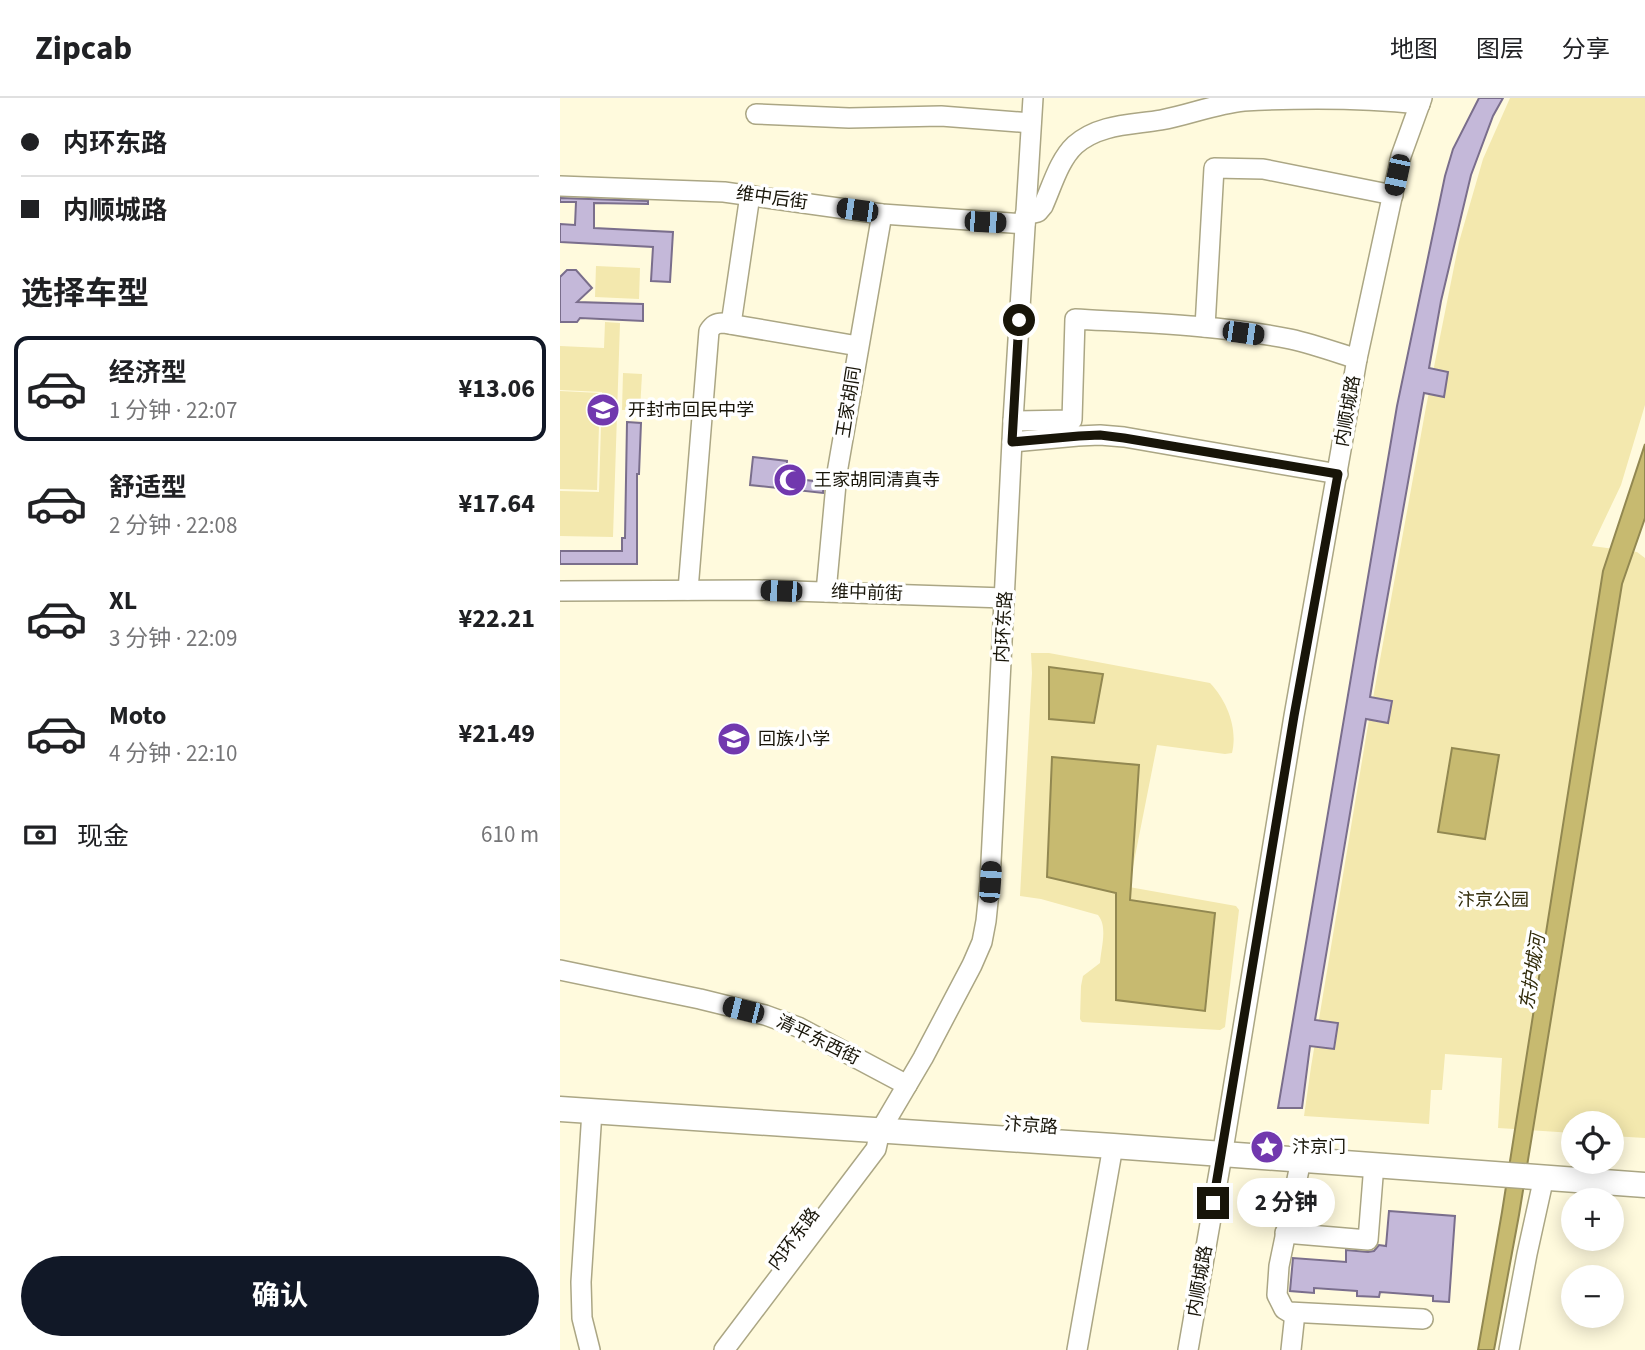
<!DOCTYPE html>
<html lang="zh">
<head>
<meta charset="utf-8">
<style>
  body { margin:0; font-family:"Source Sans 3","Noto Sans SC",sans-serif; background:#f6f6f6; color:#202124; height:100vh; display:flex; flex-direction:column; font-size:26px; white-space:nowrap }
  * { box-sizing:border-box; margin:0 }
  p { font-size:23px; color:#757577 }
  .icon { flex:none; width:38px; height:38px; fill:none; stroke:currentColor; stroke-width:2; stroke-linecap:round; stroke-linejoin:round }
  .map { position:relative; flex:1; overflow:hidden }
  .side { display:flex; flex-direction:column; background:#fff; width:560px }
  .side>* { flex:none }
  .banner { display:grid; align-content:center; height:154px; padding:0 21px; background:#fff }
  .fabs { position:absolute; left:1001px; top:1013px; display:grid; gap:14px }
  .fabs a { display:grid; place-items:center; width:63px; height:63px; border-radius:50%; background:#fff; box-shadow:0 4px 18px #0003; font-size:35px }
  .end { position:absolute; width:32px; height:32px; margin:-16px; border:9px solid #181509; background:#fff; box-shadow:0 0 0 4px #fff }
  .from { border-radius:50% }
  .bubble { position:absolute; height:49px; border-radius:24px; background:#fff; box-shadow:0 4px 18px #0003; font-size:23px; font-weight:700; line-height:49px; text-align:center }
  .car { position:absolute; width:21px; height:42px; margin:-21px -10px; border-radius:9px; box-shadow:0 0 5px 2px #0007; background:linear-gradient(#222 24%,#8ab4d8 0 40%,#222 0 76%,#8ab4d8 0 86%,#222 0) }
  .banner b { display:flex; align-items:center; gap:24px; height:66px; font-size:26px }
  .banner b+b { border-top:2px solid #e0e0e0 }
  .banner i { width:18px; height:18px; background:#202124 }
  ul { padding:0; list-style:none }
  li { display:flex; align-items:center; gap:21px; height:105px; margin:0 14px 10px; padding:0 7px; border:4px solid transparent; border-radius:14px }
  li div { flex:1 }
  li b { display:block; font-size:26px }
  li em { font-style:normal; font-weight:700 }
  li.selected { border-color:#111827 }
  li>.icon { width:63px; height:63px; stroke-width:1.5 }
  h2 { padding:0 21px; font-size:32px; line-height:84px }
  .pay { display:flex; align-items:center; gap:18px; height:77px; padding:0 21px; font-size:26px }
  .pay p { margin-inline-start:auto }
  .primary-button { display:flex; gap:14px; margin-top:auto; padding:14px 21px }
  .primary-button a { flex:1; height:80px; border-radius:42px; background:#111827; color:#fff; font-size:28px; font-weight:700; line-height:80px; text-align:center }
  header { display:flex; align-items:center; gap:42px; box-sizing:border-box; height:98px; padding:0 35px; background:#fff; border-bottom:2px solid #e0e0e0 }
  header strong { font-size:33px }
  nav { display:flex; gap:38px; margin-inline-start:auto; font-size:24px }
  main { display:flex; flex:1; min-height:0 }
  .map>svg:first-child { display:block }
  .green { fill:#f3e8ae }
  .water { fill:#c7ba70; stroke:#928851; stroke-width:2 }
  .building { fill:#c4b8d9; stroke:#7a6e8c; stroke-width:2 }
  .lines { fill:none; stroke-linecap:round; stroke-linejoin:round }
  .minor-casing { stroke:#aba684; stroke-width:22 }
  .major-casing { stroke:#aba684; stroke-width:27 }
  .minor { stroke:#fff; stroke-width:19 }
  .major { stroke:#fff; stroke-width:24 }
  .route { stroke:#181509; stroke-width:9 }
  .labels { text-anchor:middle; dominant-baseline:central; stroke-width:7; stroke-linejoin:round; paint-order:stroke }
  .street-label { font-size:18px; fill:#181509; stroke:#fff }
  .poi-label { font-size:18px; fill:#181509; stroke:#fff; text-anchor:start }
  .park-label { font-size:18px; fill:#352f0e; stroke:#fff }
  .water-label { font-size:19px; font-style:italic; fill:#312b0a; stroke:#fff }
</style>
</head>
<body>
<header>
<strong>Zipcab</strong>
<nav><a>地图</a><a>图层</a><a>分享</a></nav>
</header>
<main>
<section class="side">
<div class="banner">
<b><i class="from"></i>内环东路</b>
<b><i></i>内顺城路</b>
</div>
<h2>选择车型</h2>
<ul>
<li class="selected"><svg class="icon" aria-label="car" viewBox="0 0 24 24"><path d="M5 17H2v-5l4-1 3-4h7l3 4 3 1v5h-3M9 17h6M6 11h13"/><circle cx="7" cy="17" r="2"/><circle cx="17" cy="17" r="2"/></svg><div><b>经济型</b><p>1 分钟 · 22:07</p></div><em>¥13.06</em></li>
<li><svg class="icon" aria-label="car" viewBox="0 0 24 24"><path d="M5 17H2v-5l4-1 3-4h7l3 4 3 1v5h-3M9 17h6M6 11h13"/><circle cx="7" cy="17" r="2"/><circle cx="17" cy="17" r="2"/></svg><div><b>舒适型</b><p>2 分钟 · 22:08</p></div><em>¥17.64</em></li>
<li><svg class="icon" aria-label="car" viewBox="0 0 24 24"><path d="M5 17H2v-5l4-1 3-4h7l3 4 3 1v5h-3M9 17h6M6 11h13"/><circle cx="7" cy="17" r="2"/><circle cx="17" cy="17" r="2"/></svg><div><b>XL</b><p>3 分钟 · 22:09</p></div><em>¥22.21</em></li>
<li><svg class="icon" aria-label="car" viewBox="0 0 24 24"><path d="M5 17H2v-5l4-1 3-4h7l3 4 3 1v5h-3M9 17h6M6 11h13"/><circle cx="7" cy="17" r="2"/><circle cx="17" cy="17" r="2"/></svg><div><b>Moto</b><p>4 分钟 · 22:10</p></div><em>¥21.49</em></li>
</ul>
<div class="pay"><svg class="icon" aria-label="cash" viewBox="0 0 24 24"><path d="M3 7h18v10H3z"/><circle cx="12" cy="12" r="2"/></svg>现金<p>610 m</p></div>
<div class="primary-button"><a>确认</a></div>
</section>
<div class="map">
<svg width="1085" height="1252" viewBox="0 0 1085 1252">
  <rect width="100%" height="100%" fill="#fffadd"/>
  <g class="green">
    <polygon points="950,0 1085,0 1085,307 1061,387 1032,448 1077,454 1085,460 1085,1040 1052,1038 1052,1026 1013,1026 1013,1035 938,1030 942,960 885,956 882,992 871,992 869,1026 744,1018 751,969 807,633 866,309 899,144 923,61"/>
    <polygon points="36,168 80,170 79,201 35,199"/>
    <polygon points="45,224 60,225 53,439 0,438 0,393 39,394 42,294 0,292 0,248 44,250"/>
    <polygon points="63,275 82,276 80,312 62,312"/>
    <polygon points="0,293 40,295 37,392 0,391"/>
    <path d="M471,555H489L650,585C667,603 678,630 672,655L665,656L597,647L569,789L676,808L679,812L665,929L660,932L522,924L520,921L521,888L523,878L540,865C541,850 548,829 538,817L481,801L460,798L472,575Z"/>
  </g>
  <g class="water">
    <polygon points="1085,346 1085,420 1062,486 959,1117 934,1252 918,1252 942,1114 1043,473"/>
    <polygon points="489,569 543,576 534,625 489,621"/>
    <polygon points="892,650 939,657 925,741 878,734"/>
    <polygon points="492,659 579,667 570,802 655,815 645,913 556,902 556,795 487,779"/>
  </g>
  <g class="building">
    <polygon points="919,0 943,0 933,18 911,77 881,203 869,270 888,274 884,299 864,295 816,563 810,599 832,603 828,625 806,621 755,922 778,925 774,951 750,948 742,1010 718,1010 837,308 885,78 893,51"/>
    <polygon points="0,100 88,103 88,106 34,105 34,130 113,134 110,184 91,183 93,149 0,144 0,126 15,127 16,104 0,104"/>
    <polygon points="7,172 16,172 32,190 17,204 83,206 83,223 20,220 17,224 0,224 0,179"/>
    <polygon points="67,324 81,325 79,376 77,376 77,466 0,466 0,453 62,453 62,440 65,440"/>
    <polygon points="193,359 227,363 226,380 264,384 263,395 190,387"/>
    <polygon points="829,1113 895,1118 889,1204 873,1203 873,1198 820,1194 819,1199 797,1198 797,1193 754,1190 754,1195 730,1193 733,1160 786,1164 786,1152 808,1154 814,1153 819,1147 826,1148"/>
  </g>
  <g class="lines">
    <defs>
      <g id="minor">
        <polyline points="196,16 289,20 381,18 471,25"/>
        <polyline points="0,88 164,94 322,116 465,126"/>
        <path d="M465,117L478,114L483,108C492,88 499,62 515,47C539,26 571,27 601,22C629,17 655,6 684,3C740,0 803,0 860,6"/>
        <polyline points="171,226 190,97"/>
        <polyline points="645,229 654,70 703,71 833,97"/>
        <path d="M453,323L512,322L515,221C587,225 659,227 730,241C753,246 775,254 797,261"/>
        <polyline points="452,344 518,338 540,337 564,339 778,376"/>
        <path d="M128,492L149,233C153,227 156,225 163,225L298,248"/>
        <polyline points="0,493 199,492 445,500"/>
        <polyline points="266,494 277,375 322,116"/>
        <polyline points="0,872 140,901 205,917 238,929 347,987"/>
        <polyline points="741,1062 719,1168 717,1197 724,1211 729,1214 863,1221"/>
        <polyline points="725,1135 808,1142 814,1066"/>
        <polyline points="30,1252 22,1220 21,1184 32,1013"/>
        <polyline points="164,1252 316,1051 320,1033 363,960 412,867 422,844 426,823 430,784 453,323 473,0"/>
        <polyline points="517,1252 553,1048"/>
        <polyline points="628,1252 665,1040 734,618 797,261 841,58 862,0"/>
        <polyline points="731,1252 735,1215"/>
        <polyline points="949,1252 967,1156 984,1079"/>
      </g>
      <polyline id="major" points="0,1011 553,1048 1085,1087"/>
    </defs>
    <use href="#minor" class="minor-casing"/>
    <use href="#major" class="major-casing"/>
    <use href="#minor" class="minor"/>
    <use href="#major" class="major"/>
  </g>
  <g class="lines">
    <polyline class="route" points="459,222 452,344 519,338 540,337 564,340 778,376 734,618 653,1105"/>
  </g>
  <defs>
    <symbol id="school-disc" viewBox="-11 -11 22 22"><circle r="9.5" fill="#7138ae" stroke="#fff"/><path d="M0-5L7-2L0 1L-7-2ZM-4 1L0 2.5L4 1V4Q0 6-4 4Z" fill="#fff"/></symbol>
    <symbol id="mosque-disc" viewBox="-11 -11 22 22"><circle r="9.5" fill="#7138ae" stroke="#fff"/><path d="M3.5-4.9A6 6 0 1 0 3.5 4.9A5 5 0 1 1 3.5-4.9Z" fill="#fff"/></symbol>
    <symbol id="sight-disc" viewBox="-11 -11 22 22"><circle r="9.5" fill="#7138ae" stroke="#fff"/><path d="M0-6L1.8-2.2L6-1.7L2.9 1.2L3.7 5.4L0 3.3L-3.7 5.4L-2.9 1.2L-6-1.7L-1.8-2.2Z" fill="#fff"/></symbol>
  </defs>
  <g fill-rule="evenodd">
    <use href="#school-disc" x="24" y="293" width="38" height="38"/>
    <use href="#mosque-disc" x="211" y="363" width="38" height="38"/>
    <use href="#school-disc" x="155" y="622" width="38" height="38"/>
    <use href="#sight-disc" x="688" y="1030" width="38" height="38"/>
  </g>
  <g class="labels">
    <g class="street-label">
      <text transform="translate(212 100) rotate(8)">维中后街</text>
      <text transform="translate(289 304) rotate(-81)">王家胡同</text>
      <text transform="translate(788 313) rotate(-80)">内顺城路</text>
      <text transform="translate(307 495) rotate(2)">维中前街</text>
      <text transform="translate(444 529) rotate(-87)">内环东路</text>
      <text transform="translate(258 942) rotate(26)">清平东西街</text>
      <text transform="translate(471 1028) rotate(4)">汴京路</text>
      <text transform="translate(234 1141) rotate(-53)">内环东路</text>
      <text transform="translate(640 1183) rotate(-80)">内顺城路</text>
    </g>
    <g class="poi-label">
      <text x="68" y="312">开封市回民中学</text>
      <text x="254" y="382">王家胡同清真寺</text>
      <text x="198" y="641">回族小学</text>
      <text x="732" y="1049">汴京门</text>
    </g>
    <g class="park-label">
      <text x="933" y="802">汴京公园</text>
    </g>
    <g class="water-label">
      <text transform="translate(973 874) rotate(-81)">东护城河</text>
    </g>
  </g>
</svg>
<div class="fabs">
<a><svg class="icon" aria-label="locate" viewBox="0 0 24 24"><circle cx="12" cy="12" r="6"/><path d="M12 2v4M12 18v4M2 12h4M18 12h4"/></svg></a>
<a>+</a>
<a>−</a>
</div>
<i class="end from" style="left:459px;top:222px"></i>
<i class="end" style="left:653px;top:1105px"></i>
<div class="bubble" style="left:677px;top:1080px;width:98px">2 分钟</div>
<i class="car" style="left:837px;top:77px;rotate:192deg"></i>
<i class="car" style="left:297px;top:112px;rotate:278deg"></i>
<i class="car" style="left:425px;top:124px;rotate:93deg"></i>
<i class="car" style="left:683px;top:235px;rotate:98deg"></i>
<i class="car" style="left:221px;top:493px;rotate:272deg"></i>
<i class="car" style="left:430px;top:784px;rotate:4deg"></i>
<i class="car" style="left:183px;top:912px;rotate:284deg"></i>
</div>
</main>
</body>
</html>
